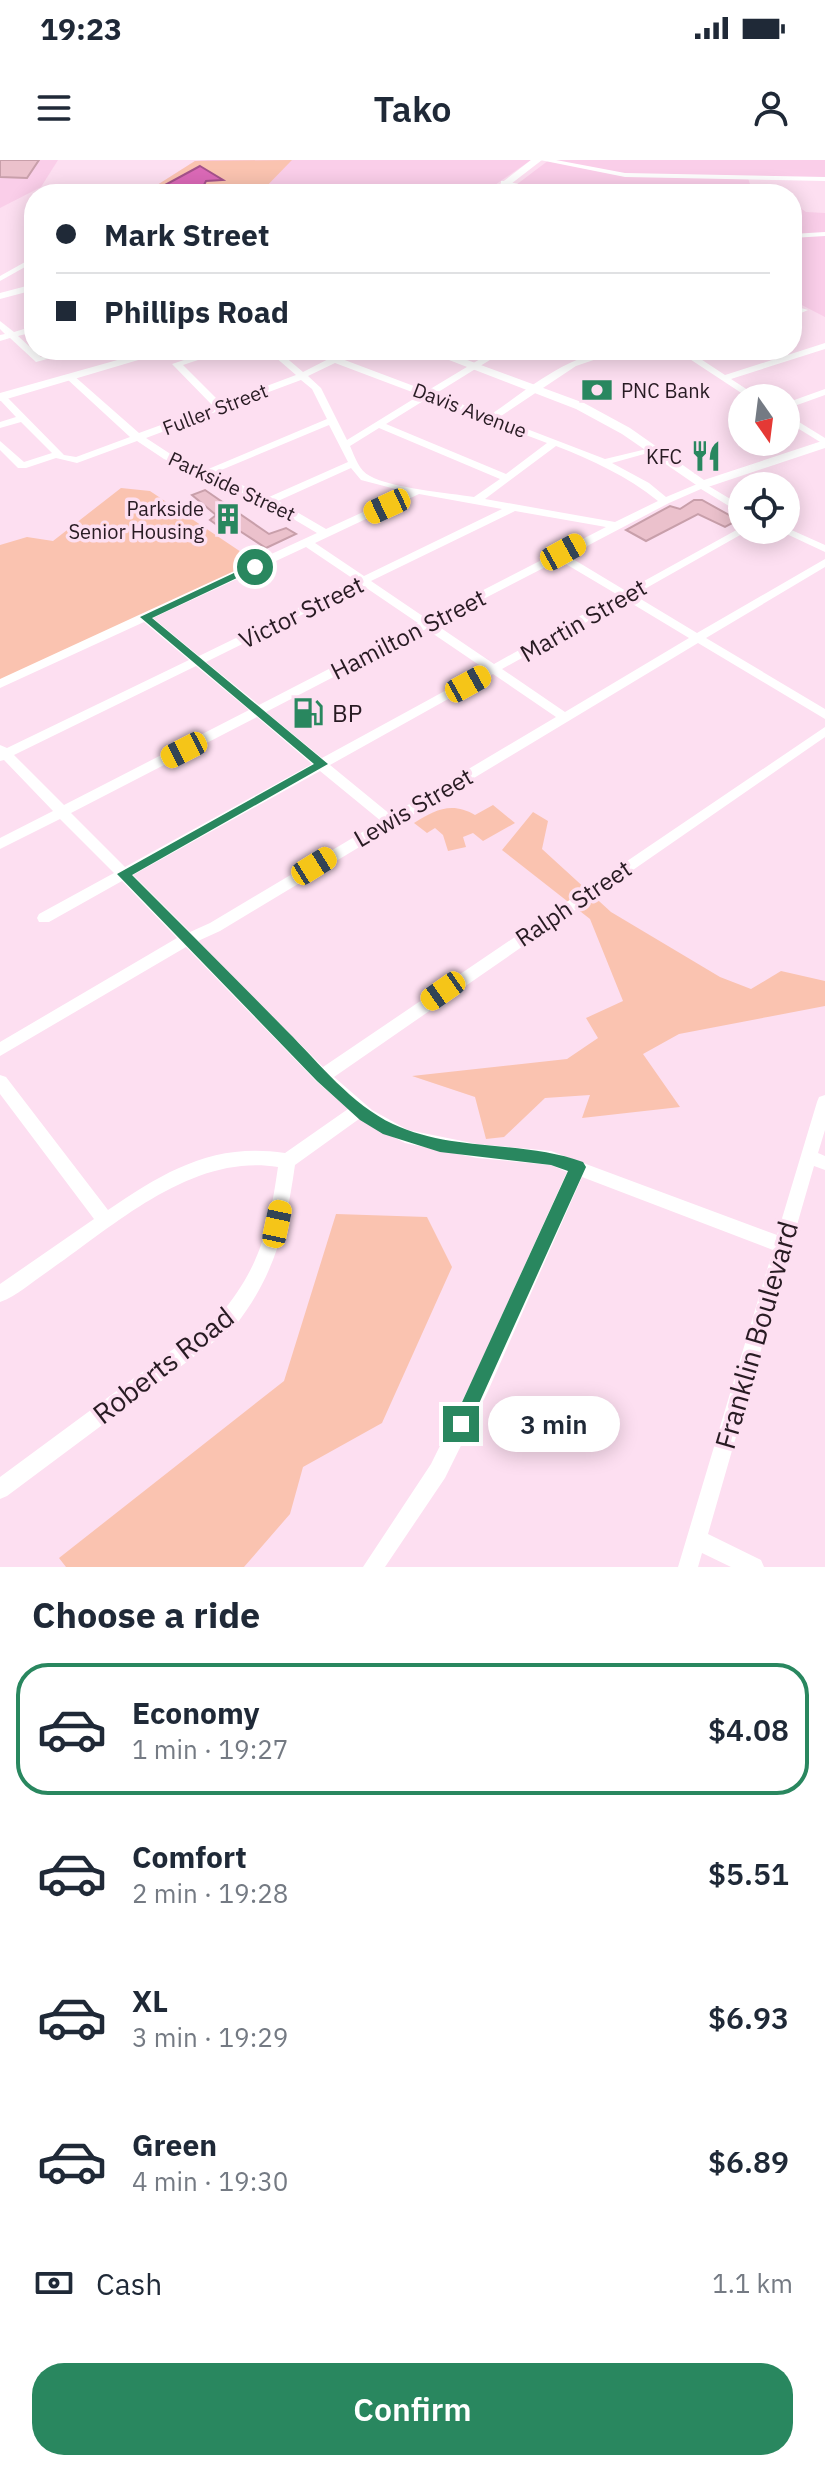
<!DOCTYPE html>
<html lang="en">
<head>
<meta charset="utf-8">
<style>
  body { margin:0; font-family:"IBM Plex Sans",sans-serif; background:#f6f6f7; color:#1f2937; height:100vh; display:flex; flex-direction:column; font-size:30px; white-space:nowrap }
  * { box-sizing:border-box; margin:0 }
  p { font-size:26px; color:#747a83 }
  .icon { flex:none; width:44px; height:44px; fill:none; stroke:currentColor; stroke-width:2; stroke-linecap:round; stroke-linejoin:round }
  .map { position:relative; height:1407px; overflow:hidden }
  .sheet { display:flex; flex-direction:column; background:#fff; flex:1 }
  .sheet>* { flex:none }
  .top-card { position:absolute; left:24px; top:24px; width:778px; height:176px; border-radius:32px; box-shadow:0 4px 20px #0003; display:grid; align-content:center; height:176px; padding:0 32px; background:#fff }
  .needle { width:52px; rotate:166deg }
  .fabs { position:absolute; left:728px; top:224px; display:grid; gap:16px }
  .fabs a { display:grid; place-items:center; width:72px; height:72px; border-radius:50%; background:#fff; box-shadow:0 4px 20px #0003; font-size:40px }
  .end { position:absolute; width:36px; height:36px; margin:-18px; border:10px solid #29875f; background:#fff; box-shadow:0 0 0 4px #fff }
  .from { border-radius:50% }
  .bubble { position:absolute; height:56px; border-radius:28px; background:#fff; box-shadow:0 4px 20px #0003; font-size:26px; font-weight:600; line-height:56px; text-align:center }
  .car { position:absolute; width:24px; height:48px; margin:-24px -12px; border-radius:10px; box-shadow:0 0 6px 2px #0007; background:linear-gradient(#f5c518 24%,#345 0 40%,#f5c518 0 76%,#345 0 86%,#f5c518 0) }
  .top-card b { display:flex; align-items:center; gap:28px; height:76px; font-size:30px }
  .top-card b+b { border-top:2px solid #e0e1e3 }
  .top-card i { width:20px; height:20px; background:#1f2937 }
  ul { padding:0; list-style:none }
  li { display:flex; align-items:center; gap:24px; height:132px; margin:0 16px 12px; padding:0 16px; border:4px solid transparent; border-radius:32px }
  li div { flex:1 }
  li b { display:block; font-size:30px }
  li em { font-style:normal; font-weight:600 }
  li.active { border-color:#29875f }
  li>.icon { width:72px; height:72px; stroke-width:1.5 }
  h2 { padding:0 32px; font-size:36px; line-height:96px }
  .pay { display:flex; align-items:center; gap:20px; height:88px; padding:0 32px; font-size:30px }
  .pay p { margin-inline-start:auto }
  .button { display:flex; gap:16px; margin-top:auto; padding:16px 32px }
  .button a { flex:1; height:92px; border-radius:32px; background:#29875f; color:#fff; font-size:32px; font-weight:600; line-height:92px; text-align:center }
  .status { display:flex; justify-content:space-between; align-items:center; height:56px; padding:0 40px; background:#fff; direction:ltr }
  .status svg { height:22px; fill:currentColor }
  header { display:flex; justify-content:space-between; align-items:center; height:104px; padding:0 32px; background:#fff; font-size:36px; font-weight:600 }
  .map>svg:first-child { display:block }
  .built { fill:#facee9 }
  .green { fill:#fac3b0 }
  .water { fill:#db69b7; stroke:#a5528b; stroke-width:2 }
  .building { fill:#ebc1cc; stroke:#c89faa; stroke-width:2 }
  .lines { fill:none; stroke-linecap:round; stroke-linejoin:round }
  .minor { fill:#fff; fill-rule:evenodd }
  .major { fill:#fff; fill-rule:evenodd }
  .route { fill:#29875f }
  .labels { text-anchor:middle; dominant-baseline:central; stroke-width:7; stroke-linejoin:round; paint-order:stroke }
  .far-poi-label { font-size:20px; fill:#281b23; stroke:#fddff1; text-anchor:end }
  .far-street-label { font-size:20px; fill:#281b23; stroke:#fddff1 }
  .street-label { font-size:24px; fill:#281b23; stroke:#fddff1 }
  .poi-label { font-size:24px; fill:#281b23; stroke:#fddff1; text-anchor:start }
  .near-street-label { font-size:28px; fill:#281b23; stroke:#fddff1 }
</style>
</head>
<body>
<div class="status"><b>19:23</b><svg viewBox="0 0 49 12"><path d="M0 12V9h3v3zM5 12V6h3v6zM10 12V3h3v9zM15 12V0h3v12zM26 1h20v11H26zM47 4h2v5h-2z"/></svg></div>
<header><svg class="icon" aria-label="menu" viewBox="0 0 24 24"><path d="M4 6h16M4 12h16M4 18h16"/></svg>Tako<svg class="icon" aria-label="person" viewBox="0 0 24 24"><circle cx="12" cy="8" r="4"/><path d="M4 21q1-7 8-7t8 7"/></svg></header>
<div class="map">
<svg width="825" height="1407" viewBox="0 0 825 1407">
  <rect width="100%" height="100%" fill="#fddff1"/>
  <g class="built">
    <polygon points="0,0 58,0 41,27 0,48"/>
    <polygon points="208,0 531,0 482,34 143,34 195,1"/>
    <polygon points="549,0 825,0 825,18 748,18 753,34 504,34"/>
    <polygon points="792,42 806,52 825,53 825,157 792,140"/>
  </g>
  <g class="green">
    <polygon points="292,0 259,34 143,34 195,1"/>
    <polygon points="121,328 150,331 259,404 0,522 0,385 27,377 53,381"/>
    <path d="M493,645L515,663L483,681L473,673L463,677L466,687L448,691L443,675L435,668L427,673L414,663C434,650 452,641 475,655Z"/>
    <polygon points="533,652 548,661 542,689 611,752 720,817 751,829 781,811 825,821 825,846 679,874 643,894 680,947 582,958 590,935 545,938 504,977 486,979 475,937 412,916 567,899 598,878 586,858 623,841 590,759 502,690"/>
    <polygon points="336,1054 427,1057 452,1107 382,1263 303,1307 290,1354 244,1407 66,1407 59,1398 284,1221"/>
  </g>
  <polygon class="water" points="200,6 223,20 206,21 203,27 207,34 154,31"/>
  <g class="building">
    <polygon points="0,0 39,0 27,18 0,17"/>
    <polygon points="205,330 269,374 286,368 296,374 266,388 232,366 221,368 210,360 216,355 192,335"/>
    <polygon points="694,340 702,340 738,360 725,367 698,354 646,381 626,370 670,346 680,349"/>
  </g>
  <g class="lines">
    <g class="minor">
      <polygon points="540,0 556,0 625,13 825,17 825,21 625,17"/>
      <polygon points="504,21 556,32 557,34 543,34 501,25 501,21"/>
      <polygon points="825,72 825,76 792,78 792,74"/>
      <polygon points="34,97 34,102 0,121 0,116"/>
      <polygon points="34,124 34,130 0,139 0,133"/>
      <polygon points="801,148 808,150 792,157 792,151"/>
      <polygon points="0,161 14,172 34,166 34,172 18,176 41,197 66,190 81,190 36,202 10,178 0,181 0,175 5,174 0,169"/>
      <polygon points="825,183 825,189 731,219 760,238 749,238 676,190 687,190 725,215"/>
      <path d="M214,190H228L183,205L221,243L296,215L267,190H277L303,212L346,190H358L342,199L427,231L495,190H506L435,234L490,255C530,228 572,190 623,190L576,206L498,258L605,299L655,287V291L612,303L649,323L666,337L702,322L742,346V354L701,329L669,343L568,396L626,431L740,368L742,370H749L634,435L697,473L825,399V407L706,478L825,549V559L698,483L220,771L198,781L323,907L825,567V577L334,917L372,950L408,970L477,984L551,991L777,1075L817,942L819,937L825,935V970L818,993L825,996V1010L814,1006L708,1374L761,1400L764,1407H731L702,1393L698,1407H678L773,1090L582,1017L488,1231L445,1318L385,1407H363L431,1304L474,1217L567,1012L551,1005L477,998L405,983L359,959L295,1005C286,1068 275,1115 235,1166L7,1336L0,1339V1317L221,1154C261,1105 269,1068 278,1007C191,993 114,1066 47,1112C32,1122 17,1136 0,1142V1124L94,1059L0,934V915L6,917L108,1050C165,1011 214,982 285,993L348,949L316,921L186,787L0,896V882L177,778L122,721L49,762H39L37,758L39,754L114,713L60,659L0,689V678L53,651L4,600L0,601V585L7,588L189,500L144,462L0,528V519L317,373L268,344L164,299L137,281L77,303L56,298L26,308H18L0,290V281L24,302L52,293L21,262L0,268V262L16,257L0,240V235H5L64,295L76,297L130,277L67,219V215H73L139,273L213,246L172,204ZM335,203L420,235L347,280L321,228L308,216ZM301,220L312,229L327,259L206,310L172,295L146,278ZM428,238L547,283L506,314L386,264ZM329,265L348,302L269,337L214,313ZM379,268L500,319L474,337C448,333 391,328 370,316C359,311 355,297 350,286ZM556,286C592,300 627,316 658,341L615,362L485,339ZM351,308L361,320L407,332L326,369L278,341ZM419,334L502,349L364,416L315,383ZM515,351L606,367L427,459L371,421ZM306,387L355,420L199,496L153,458ZM559,400L618,435L494,504L435,464ZM362,425L418,463L259,545L206,502ZM626,440L689,478L565,552L502,509ZM426,469L485,509L322,598L266,552ZM196,506L249,550L64,645L14,595ZM493,514L556,557L391,655L330,605ZM257,557L312,604L125,707L71,653ZM320,611L381,661L210,763L190,772L133,715Z"/>
      <polygon points="825,229 825,235 786,249 786,243"/>
      <polygon points="786,254 825,278 825,285 786,261"/>
      <polygon points="787,368 825,385 825,392 778,370 786,370"/>
    </g>
    <g class="major">
      <polygon points="531,0 542,0 498,34 487,34"/>
      <polygon points="153,190 172,190 0,241 0,233"/>
      <polygon points="423,190 440,190 584,243 630,268 704,320 825,280 825,288 702,329 622,274 576,249"/>
    </g>
  </g>
  <path class="route" d="M251,405L260,407L152,458L328,604L132,715C184,767 236,819 287,871C319,903 352,945 393,964C452,992 522,980 583,1002L586,1007L467,1270L461,1273L455,1270L452,1264L568,1011L551,1005L440,992L383,974L360,960L317,921L117,714L314,604L140,457Z"/>
  <defs>
    <symbol id="bank-bare" viewBox="-9 -9 18 18"><path d="M-6-4H6V4H-6ZM0-2.3a2.3 2.3 0 1 0 0 4.6a2.3 2.3 0 1 0 0-4.6Z" fill="#29875f" stroke="#fddff1" stroke-width="2.5" paint-order="stroke"/></symbol>
    <symbol id="restaurant-bare" viewBox="-9 -9 18 18"><path d="M-5-6h1v4h1v-4h1v4h1v-4h1v5L-1.5 .5V6h-2V.5L-5-1ZM5-6V6H3V1.5H1.5Q1.5-4 5-6Z" fill="#29875f" stroke="#fddff1" stroke-width="2.5" paint-order="stroke"/></symbol>
    <symbol id="building-bare" viewBox="-9 -9 18 18"><path d="M-4-6H4V6H1V3H-1V6H-4ZM-2.5-4.3h1.7v1.8h-1.7ZM.8-4.3h1.7v1.8H.8ZM-2.5-1h1.7V.8h-1.7ZM.8-1h1.7V.8H.8Z" fill="#29875f" stroke="#fddff1" stroke-width="2.5" paint-order="stroke"/></symbol>
    <symbol id="fuel-bare" viewBox="-9 -9 18 18"><path d="M-5.5-6h7V0h2V4h1.3V-2.5L3-4.5l.8-.8L6-3V5H2.5V1h-1V6h-7ZM-4.2-4.7v3.2H.2V-4.7Z" fill="#29875f" stroke="#fddff1" stroke-width="2.5" paint-order="stroke"/></symbol>
  </defs>
  <g fill-rule="evenodd">
    <use href="#bank-bare" x="575" y="208" width="44" height="44"/>
    <use href="#restaurant-bare" x="684" y="274" width="44" height="44"/>
    <use href="#building-bare" x="206" y="337" width="44" height="44"/>
    <use href="#fuel-bare" x="286" y="531" width="44" height="44"/>
  </g>
  <g class="labels">
    <g class="far-poi-label">
      <text x="621" y="230" text-anchor="start">PNC Bank</text>
      <text x="682" y="296">KFC</text>
      <text x="204" y="348">Parkside<tspan x="204" dy="23">Senior Housing</tspan></text>
    </g>
    <g class="far-street-label">
      <text transform="translate(215 249) rotate(-21)">Fuller Street</text>
      <text transform="translate(470 250) rotate(21)">Davis Avenue</text>
      <text transform="translate(232 326) rotate(25)">Parkside Street</text>
    </g>
    <g class="street-label">
      <text transform="translate(301 452) rotate(-26)">Victor Street</text>
      <text transform="translate(583 460) rotate(-30)">Martin Street</text>
      <text transform="translate(408 474) rotate(-27)">Hamilton Street</text>
      <text transform="translate(413 647) rotate(-30)">Lewis Street</text>
      <text transform="translate(573 743) rotate(-34)">Ralph Street</text>
    </g>
    <g class="poi-label">
      <text x="332" y="553">BP</text>
    </g>
    <g class="near-street-label">
      <text transform="translate(756 1175) rotate(-74)">Franklin Boulevard</text>
      <text transform="translate(163 1205) rotate(-38)">Roberts Road</text>
    </g>
  </g>
</svg>
<div class="fabs">
<a><svg class="needle" viewBox="-14 -14 28 28"><path d="M0-13l5 13h-10z" fill="#e53935"/><path d="M0 13l5-13h-10z" fill="#747a83"/></svg></a>
<a><svg class="icon" aria-label="locate" viewBox="0 0 24 24"><circle cx="12" cy="12" r="6"/><path d="M12 2v4M12 18v4M2 12h4M18 12h4"/></svg></a>
</div>
<i class="end from" style="left:255px;top:407px"></i>
<i class="end" style="left:461px;top:1264px"></i>
<div class="bubble" style="left:488px;top:1236px;width:132px">3 min</div>
<i class="car" style="left:387px;top:346px;rotate:245deg"></i>
<i class="car" style="left:563px;top:392px;rotate:61deg"></i>
<i class="car" style="left:468px;top:524px;rotate:61deg"></i>
<i class="car" style="left:184px;top:590px;rotate:243deg"></i>
<i class="car" style="left:314px;top:706px;rotate:58deg"></i>
<i class="car" style="left:443px;top:831px;rotate:235deg"></i>
<i class="car" style="left:277px;top:1064px;rotate:12deg"></i>
<div class="top-card">
<b><i class="from"></i>Mark Street</b>
<b><i></i>Phillips Road</b>
</div>
</div>
<section class="sheet">
<h2>Choose a ride</h2>
<ul>
<li class="active"><svg class="icon" aria-label="car" viewBox="0 0 24 24"><path d="M5 17H2v-5l4-1 3-4h7l3 4 3 1v5h-3M9 17h6M6 11h13"/><circle cx="7" cy="17" r="2"/><circle cx="17" cy="17" r="2"/></svg><div><b>Economy</b><p>1 min · 19:27</p></div><em>$4.08</em></li>
<li><svg class="icon" aria-label="car" viewBox="0 0 24 24"><path d="M5 17H2v-5l4-1 3-4h7l3 4 3 1v5h-3M9 17h6M6 11h13"/><circle cx="7" cy="17" r="2"/><circle cx="17" cy="17" r="2"/></svg><div><b>Comfort</b><p>2 min · 19:28</p></div><em>$5.51</em></li>
<li><svg class="icon" aria-label="car" viewBox="0 0 24 24"><path d="M5 17H2v-5l4-1 3-4h7l3 4 3 1v5h-3M9 17h6M6 11h13"/><circle cx="7" cy="17" r="2"/><circle cx="17" cy="17" r="2"/></svg><div><b>XL</b><p>3 min · 19:29</p></div><em>$6.93</em></li>
<li><svg class="icon" aria-label="car" viewBox="0 0 24 24"><path d="M5 17H2v-5l4-1 3-4h7l3 4 3 1v5h-3M9 17h6M6 11h13"/><circle cx="7" cy="17" r="2"/><circle cx="17" cy="17" r="2"/></svg><div><b>Green</b><p>4 min · 19:30</p></div><em>$6.89</em></li>
</ul>
<div class="pay"><svg class="icon" aria-label="cash" viewBox="0 0 24 24"><path d="M3 7h18v10H3z"/><circle cx="12" cy="12" r="2"/></svg>Cash<p>1.1 km</p></div>
<div class="button"><a>Confirm</a></div>
</section>
</body>
</html>
